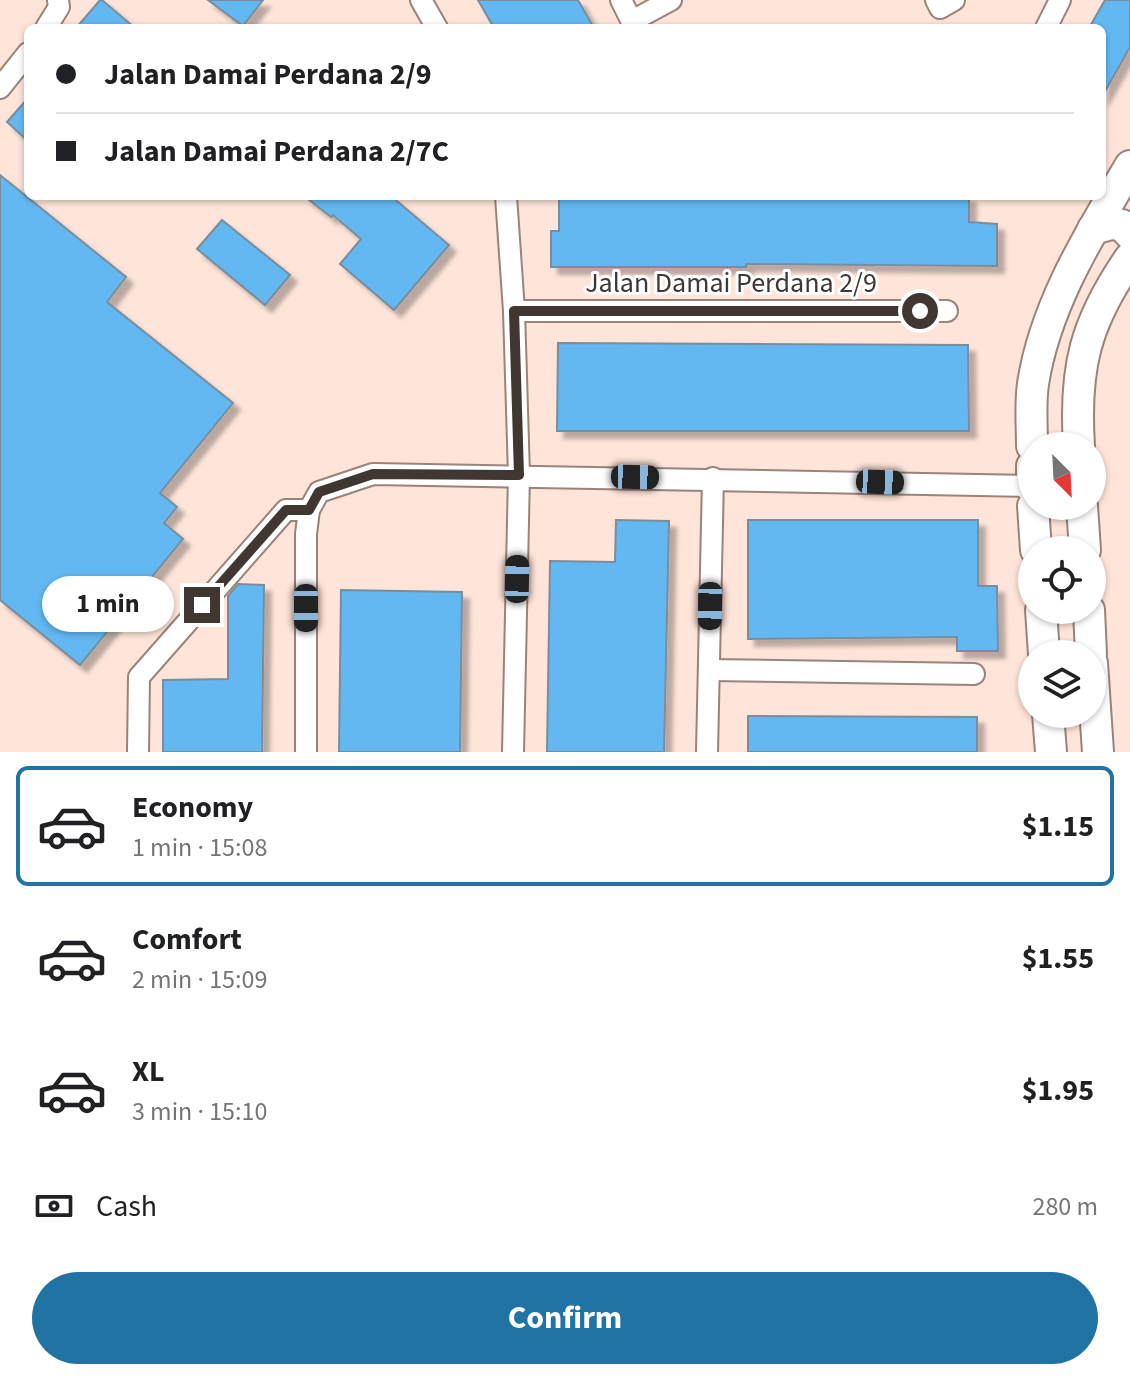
<!DOCTYPE html>
<html lang="en">
<head>
<meta charset="utf-8">
<style>
  body { margin:0; font-family:"Source Sans 3",sans-serif; background:#f6f6f6; color:#202124; height:100vh; display:flex; flex-direction:column; font-size:30px; white-space:nowrap }
  * { box-sizing:border-box; margin:0 }
  p { font-size:26px; color:#757577 }
  .icon { flex:none; width:44px; height:44px; fill:none; stroke:currentColor; stroke-width:2; stroke-linecap:round; stroke-linejoin:round }
  .map { position:relative; height:752px; overflow:hidden }
  .sheet { display:flex; flex-direction:column; background:#fff; flex:1 }
  .sheet>* { flex:none }
  .banner { position:absolute; left:24px; top:24px; width:1082px; height:176px; border-radius:12px; box-shadow:0 2px 6px #0004; display:grid; align-content:center; height:176px; padding:0 32px; background:#fff }
  .needle { width:52px; rotate:156deg }
  .controls { position:absolute; left:1018px; top:432px; display:grid; gap:16px }
  .controls a { display:grid; place-items:center; width:88px; height:88px; border-radius:50%; background:#fff; box-shadow:0 2px 6px #0004; font-size:40px }
  .end { position:absolute; width:36px; height:36px; margin:-18px; border:10px solid #413732; background:#fff; box-shadow:0 0 0 4px #fff }
  .from { border-radius:50% }
  .bubble { position:absolute; height:56px; border-radius:28px; background:#fff; box-shadow:0 2px 6px #0004; font-size:26px; font-weight:700; line-height:56px; text-align:center }
  .car { position:absolute; width:24px; height:48px; margin:-24px -12px; border-radius:10px; box-shadow:0 0 6px 2px #0007; background:linear-gradient(#222 24%,#8ab4d8 0 40%,#222 0 76%,#8ab4d8 0 86%,#222 0) }
  .banner b { display:flex; align-items:center; gap:28px; height:76px; font-size:30px }
  .banner b+b { border-top:2px solid #e0e0e0 }
  .banner i { width:20px; height:20px; background:#202124 }
  ul { padding:14px 0 0; list-style:none }
  li { display:flex; align-items:center; gap:24px; height:120px; margin:0 16px 12px; padding:0 16px; border:4px solid transparent; border-radius:12px }
  li div { flex:1 }
  li b { display:block; font-size:30px }
  li em { font-style:normal; font-weight:700 }
  li.current { border-color:#2173a4 }
  li>.icon { width:72px; height:72px; stroke-width:1.5 }
  .pay { display:flex; align-items:center; gap:20px; height:88px; padding:0 32px; font-size:30px }
  .pay p { margin-inline-start:auto }
  .button { display:flex; gap:16px; margin-top:auto; padding:16px 32px }
  .button a { flex:1; height:92px; border-radius:48px; background:#2173a4; color:#fff; font-size:32px; font-weight:700; line-height:92px; text-align:center }
  .map>svg:first-child { display:block }
  .building { fill:#63b8f2; stroke:#798d9c; stroke-width:2; filter:url(#shadow) }
  .lines { fill:none; stroke-linecap:round; stroke-linejoin:round }
  .minor-casing { stroke:#9a8379; stroke-width:24 }
  .secondary-casing { stroke:#9a8379; stroke-width:34 }
  .minor { stroke:#fff; stroke-width:20 }
  .secondary { stroke:#fff; stroke-width:30 }
  .route { stroke:#413732; stroke-width:10 }
  .labels { text-anchor:middle; dominant-baseline:central; stroke-width:6; stroke-linejoin:round; paint-order:stroke }
  .street-label { font-size:28px; fill:#413732; stroke:#fff }
</style>
</head>
<body>
<div class="map">
<svg width="1130" height="752" viewBox="0 0 1130 752">
  <defs>
    <filter id="shadow"><feDropShadow dx="7" dy="7" stdDeviation="2" flood-color="#0004"/></filter>
  </defs>
  <rect width="100%" height="100%" fill="#fee4d9"/>
  <g class="building">
    <polygon points="100,0 102,0 135,28 76,28"/>
    <polygon points="208,0 263,0 243,26"/>
    <polygon points="478,0 578,0 594,28 494,28"/>
    <polygon points="1105,0 1130,0 1130,47 1102,97 1102,28 1089,28"/>
    <polygon points="28,98 28,141 7,122"/>
    <polygon points="0,175 126,277 107,302 233,403 160,493 177,507 164,523 183,539 80,665 0,600"/>
    <polygon points="304,196 391,196 449,245 394,310 340,264 361,239 333,215 331,217"/>
    <polygon points="559,196 969,196 969,222 997,224 997,266 746,264 746,267 551,267 551,231 559,231"/>
    <polygon points="222,220 290,275 265,305 197,249"/>
    <polygon points="558,343 968,345 969,431 557,431"/>
    <polygon points="616,520 669,521 664,752 547,752 550,561 615,562"/>
    <polygon points="748,520 978,520 978,586 997,586 998,651 957,651 957,637 748,639"/>
    <polygon points="238,584 264,585 262,752 163,752 163,680 228,679 228,596"/>
    <polygon points="341,590 462,592 460,752 339,752"/>
    <polygon points="748,716 977,717 977,752 748,752"/>
  </g>
  <g class="lines">
    <defs>
      <g id="minor">
        <polyline points="421,0 437,28"/>
        <polyline points="621,0 635,28"/>
        <polyline points="936,0 940,8 954,0"/>
        <polyline points="632,21 671,0"/>
        <polyline points="46,28 59,7 58,0"/>
        <polyline points="1046,28 1060,0"/>
        <polyline points="0,88 28,53"/>
        <polyline points="506,196 514,311 519,475 513,752"/>
        <polyline points="514,311 947,311"/>
        <polyline points="709,670 974,674"/>
        <polyline points="138,752 139,677 286,510 309,510"/>
        <polyline points="306,752 306,534 309,510 319,492 373,474 1032,486"/>
        <polyline points="707,752 713,478"/>
      </g>
      <g id="secondary">
        <polyline points="1093,229 1111,224 1122,225 1130,234"/>
        <path d="M1032,446C1032,426 1030,404 1033,384C1045,305 1090,234 1130,166"/>
        <path d="M1079,446C1074,368 1085,323 1130,258"/>
        <polyline points="1032,466 1032,488"/>
        <polyline points="1033,506 1036,550"/>
        <polyline points="1082,506 1085,550"/>
        <polyline points="1041,610 1044,654"/>
        <polyline points="1089,610 1091,654"/>
        <polyline points="1092,663 1098,752"/>
        <polyline points="1048,714 1051,752"/>
      </g>
    </defs>
    <use href="#minor" class="minor-casing"/>
    <use href="#secondary" class="secondary-casing"/>
    <use href="#minor" class="minor"/>
    <use href="#secondary" class="secondary"/>
  </g>
  <g class="lines">
    <polyline class="route" points="202,605 286,510 309,510 319,492 373,474 519,475 514,311 920,311"/>
  </g>
  <g class="labels">
    <g class="street-label">
      <text x="731" y="283">Jalan Damai Perdana 2/9</text>
    </g>
  </g>
</svg>
<div class="controls">
<a><svg class="needle" viewBox="-14 -14 28 28"><path d="M0-13l5 13h-10z" fill="#e53935"/><path d="M0 13l5-13h-10z" fill="#757577"/></svg></a>
<a><svg class="icon" aria-label="locate" viewBox="0 0 24 24"><circle cx="12" cy="12" r="6"/><path d="M12 2v4M12 18v4M2 12h4M18 12h4"/></svg></a>
<a><svg class="icon" aria-label="layers" viewBox="0 0 24 24"><path d="M12 4l9 5-9 5-9-5zM3 14l9 5 9-5"/></svg></a>
</div>
<i class="end from" style="left:920px;top:311px"></i>
<i class="end" style="left:202px;top:605px"></i>
<div class="bubble" style="left:42px;top:576px;width:132px">1 min</div>
<i class="car" style="left:635px;top:477px;rotate:91deg"></i>
<i class="car" style="left:880px;top:482px;rotate:92deg"></i>
<i class="car" style="left:517px;top:579px;rotate:1deg"></i>
<i class="car" style="left:710px;top:606px;rotate:181deg"></i>
<i class="car" style="left:306px;top:608px;rotate:180deg"></i>
<div class="banner">
<b><i class="from"></i>Jalan Damai Perdana 2/9</b>
<b><i></i>Jalan Damai Perdana 2/7C</b>
</div>
</div>
<section class="sheet">
<ul>
<li class="current"><svg class="icon" aria-label="car" viewBox="0 0 24 24"><path d="M5 17H2v-5l4-1 3-4h7l3 4 3 1v5h-3M9 17h6M6 11h13"/><circle cx="7" cy="17" r="2"/><circle cx="17" cy="17" r="2"/></svg><div><b>Economy</b><p>1 min · 15:08</p></div><em>$1.15</em></li>
<li><svg class="icon" aria-label="car" viewBox="0 0 24 24"><path d="M5 17H2v-5l4-1 3-4h7l3 4 3 1v5h-3M9 17h6M6 11h13"/><circle cx="7" cy="17" r="2"/><circle cx="17" cy="17" r="2"/></svg><div><b>Comfort</b><p>2 min · 15:09</p></div><em>$1.55</em></li>
<li><svg class="icon" aria-label="car" viewBox="0 0 24 24"><path d="M5 17H2v-5l4-1 3-4h7l3 4 3 1v5h-3M9 17h6M6 11h13"/><circle cx="7" cy="17" r="2"/><circle cx="17" cy="17" r="2"/></svg><div><b>XL</b><p>3 min · 15:10</p></div><em>$1.95</em></li>
</ul>
<div class="pay"><svg class="icon" aria-label="cash" viewBox="0 0 24 24"><path d="M3 7h18v10H3z"/><circle cx="12" cy="12" r="2"/></svg>Cash<p>280 m</p></div>
<div class="button"><a>Confirm</a></div>
</section>
</body>
</html>
